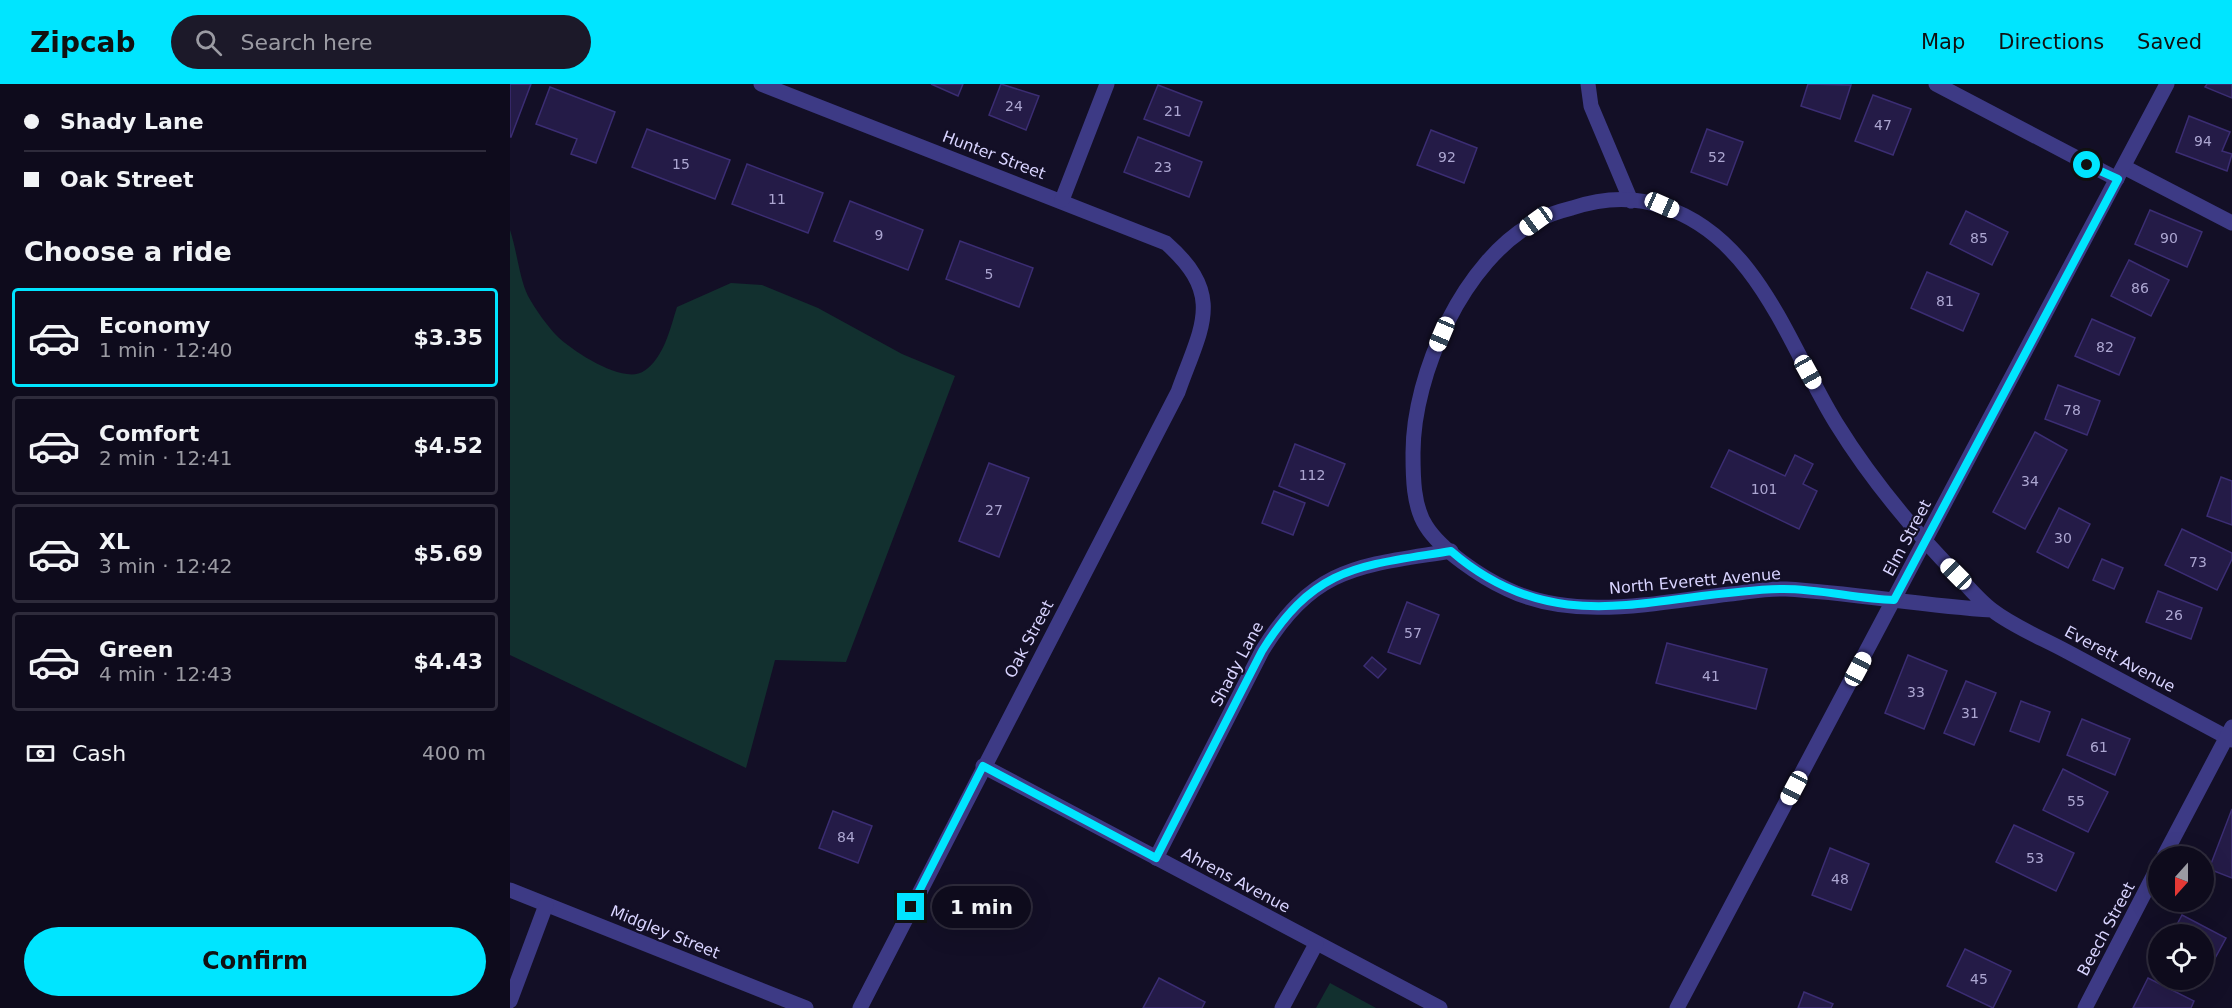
<!DOCTYPE html>
<html lang="en">
<head>
<meta charset="utf-8">
<style>
  body { margin:0; font-family:"DejaVu Sans",sans-serif; background:#1c1929; color:#f1f3f6; height:100vh; display:flex; flex-direction:column; font-size:22px; white-space:nowrap }
  * { box-sizing:border-box; margin:0 }
  p { font-size:20px; color:#9b9ba3 }
  .icon { flex:none; width:33px; height:33px; fill:none; stroke:currentColor; stroke-width:2; stroke-linecap:round; stroke-linejoin:round }
  .map { position:relative; flex:1; overflow:hidden }
  .details { display:flex; flex-direction:column; background:#0e0b1c; width:510px }
  .details>* { flex:none }
  .banner { display:grid; align-content:center; height:132px; padding:0 24px; background:#0e0b1c }
  .needle { width:39px; rotate:201deg }
  .tools { position:absolute; left:1638px; top:762px; display:grid; gap:12px }
  .tools a { display:grid; place-items:center; width:66px; height:66px; border-radius:50%; background:#0e0b1c; box-shadow:0 6px 24px #0002,0 0 0 2px #2e2b3b; font-size:30px }
  .end { position:absolute; width:27px; height:27px; margin:-14px; border:8px solid #00e5ff; background:#111; box-shadow:0 0 0 3px #111 }
  .from { border-radius:50% }
  .bubble { position:absolute; height:42px; border-radius:21px; background:#0e0b1c; box-shadow:0 6px 24px #0002,0 0 0 2px #2e2b3b; font-size:20px; font-weight:800; line-height:42px; text-align:center }
  .car { position:absolute; width:18px; height:36px; margin:-18px -9px; border-radius:8px; box-shadow:0 0 4px 2px #0007; background:linear-gradient(#fff 24%,#345 0 40%,#fff 0 76%,#345 0 86%,#fff 0) }
  .banner b { display:flex; align-items:center; gap:21px; height:57px; font-size:22px }
  .banner b+b { border-top:2px solid #2e2b3b }
  .banner i { width:15px; height:15px; background:#f1f3f6 }
  ul { padding:0; list-style:none }
  li { display:flex; align-items:center; gap:18px; height:99px; margin:0 12px 9px; padding:0 12px; border:3px solid #2e2b3b; border-radius:6px }
  li div { flex:1 }
  li b { display:block; font-size:22px }
  li em { font-style:normal; font-weight:800 }
  li.current { border-color:#00e5ff }
  li>.icon { width:54px; height:54px; stroke-width:1.5 }
  h2 { padding:0 24px; font-size:27px; line-height:72px }
  .pay { display:flex; align-items:center; gap:15px; height:66px; padding:0 24px; font-size:22px }
  .pay p { margin-inline-start:auto }
  .cta { display:flex; gap:12px; margin-top:auto; padding:12px 24px }
  .cta a { flex:1; height:69px; border-radius:36px; background:#00e5ff; color:#111; font-size:24px; font-weight:800; line-height:69px; text-align:center }
  header { display:flex; align-items:center; gap:36px; box-sizing:border-box; height:84px; padding:0 30px; background:#00e5ff; color:#111 }
  header strong { font-size:28px }
  nav { display:flex; gap:33px; margin-inline-start:auto; font-size:21px }
  .search { width:420px; height:54px; background:#1c1929; display:flex; align-items:center; gap:15px; box-sizing:border-box; padding:0 21px; border-radius:33px; color:#9b9ba3; font-size:22px }
  main { display:flex; flex:1; min-height:0 }
  .map>svg:first-child { display:block }
  .green { fill:#12302f }
  .building { fill:#241b47; stroke:#3b2d73; stroke-width:1.5 }
  .lines { fill:none; stroke-linecap:round; stroke-linejoin:round }
  .street { stroke:#3d3a85; stroke-width:15 }
  .route { stroke:#00e5ff; stroke-width:8 }
  .labels { text-anchor:middle; dominant-baseline:central; stroke-width:4.5; stroke-linejoin:round; paint-order:stroke }
  .number-label { font-size:14px; fill:#aca6d1 }
  .street-label { font-size:16px; fill:#d9d4ff; stroke:#130f26 }
</style>
</head>
<body>
<header>
<strong>Zipcab</strong>
<div class="search"><svg class="icon" aria-label="search" viewBox="0 0 24 24"><circle cx="10" cy="10" r="6"/><path d="M15 15l6 6"/></svg>Search here</div>
<nav><a>Map</a><a>Directions</a><a>Saved</a></nav>
</header>
<main>
<section class="details">
<div class="banner">
<b><i class="from"></i>Shady Lane</b>
<b><i></i>Oak Street</b>
</div>
<h2>Choose a ride</h2>
<ul>
<li class="current"><svg class="icon" aria-label="car" viewBox="0 0 24 24"><path d="M5 17H2v-5l4-1 3-4h7l3 4 3 1v5h-3M9 17h6M6 11h13"/><circle cx="7" cy="17" r="2"/><circle cx="17" cy="17" r="2"/></svg><div><b>Economy</b><p>1 min · 12:40</p></div><em>$3.35</em></li>
<li><svg class="icon" aria-label="car" viewBox="0 0 24 24"><path d="M5 17H2v-5l4-1 3-4h7l3 4 3 1v5h-3M9 17h6M6 11h13"/><circle cx="7" cy="17" r="2"/><circle cx="17" cy="17" r="2"/></svg><div><b>Comfort</b><p>2 min · 12:41</p></div><em>$4.52</em></li>
<li><svg class="icon" aria-label="car" viewBox="0 0 24 24"><path d="M5 17H2v-5l4-1 3-4h7l3 4 3 1v5h-3M9 17h6M6 11h13"/><circle cx="7" cy="17" r="2"/><circle cx="17" cy="17" r="2"/></svg><div><b>XL</b><p>3 min · 12:42</p></div><em>$5.69</em></li>
<li><svg class="icon" aria-label="car" viewBox="0 0 24 24"><path d="M5 17H2v-5l4-1 3-4h7l3 4 3 1v5h-3M9 17h6M6 11h13"/><circle cx="7" cy="17" r="2"/><circle cx="17" cy="17" r="2"/></svg><div><b>Green</b><p>4 min · 12:43</p></div><em>$4.43</em></li>
</ul>
<div class="pay"><svg class="icon" aria-label="cash" viewBox="0 0 24 24"><path d="M3 7h18v10H3z"/><circle cx="12" cy="12" r="2"/></svg>Cash<p>400 m</p></div>
<div class="cta"><a>Confirm</a></div>
</section>
<div class="map">
<svg width="1722" height="924" viewBox="0 0 1722 924">
  <rect width="100%" height="100%" fill="#130f26"/>
  <g class="green">
    <path d="M0,146C7,167 9,193 18,212C25,225 38,243 48,253C64,268 114,301 134,287C154,274 160,245 167,223L221,199L252,201L308,224L392,270L445,292L336,578L265,576L236,684L0,571Z"/>
    <polygon points="820,899 866,924 806,924"/>
  </g>
  <g class="building">
    <polygon points="0,0 21,0 1,53 0,53"/>
    <polygon points="421,0 453,0 448,12"/>
    <polygon points="491,0 529,12 516,46 479,31"/>
    <polygon points="1298,0 1341,1 1330,35 1291,22"/>
    <polygon points="1697,0 1722,0 1722,14 1695,3"/>
    <polygon points="648,1 692,18 679,52 634,35"/>
    <polygon points="40,3 105,28 86,79 61,70 67,55 26,40"/>
    <polygon points="1363,11 1401,25 1383,71 1345,57"/>
    <polygon points="1679,32 1720,48 1712,67 1722,70 1717,87 1666,68"/>
    <polygon points="137,45 220,76 205,115 122,83"/>
    <polygon points="1197,45 1233,58 1217,101 1181,88"/>
    <polygon points="921,46 967,64 954,99 907,81"/>
    <polygon points="628,53 692,78 679,113 614,88"/>
    <polygon points="237,80 313,109 298,149 222,120"/>
    <polygon points="340,117 413,146 398,186 324,157"/>
    <polygon points="1640,126 1692,148 1677,183 1625,160"/>
    <polygon points="1456,127 1498,148 1482,181 1440,160"/>
    <polygon points="450,157 523,184 509,223 436,195"/>
    <polygon points="1619,176 1659,196 1641,232 1601,212"/>
    <polygon points="1417,188 1469,210 1453,247 1401,224"/>
    <polygon points="1582,235 1625,254 1609,291 1565,272"/>
    <polygon points="1548,301 1590,317 1577,351 1535,335"/>
    <polygon points="1525,348 1557,366 1515,445 1483,428"/>
    <polygon points="785,360 835,380 818,422 769,402"/>
    <polygon points="1219,366 1275,392 1285,371 1303,380 1293,400 1307,407 1289,445 1201,403"/>
    <polygon points="479,379 519,394 489,473 449,457"/>
    <polygon points="1711,393 1722,397 1722,441 1697,432"/>
    <polygon points="764,407 795,419 783,451 752,439"/>
    <polygon points="1549,424 1580,440 1558,484 1527,468"/>
    <polygon points="1672,445 1722,469 1722,475 1707,506 1655,481"/>
    <polygon points="1592,475 1613,484 1604,505 1583,496"/>
    <polygon points="1648,507 1692,524 1681,555 1636,538"/>
    <polygon points="897,518 929,531 910,580 878,568"/>
    <polygon points="1157,559 1257,585 1246,625 1146,599"/>
    <polygon points="1398,571 1437,587 1414,645 1375,629"/>
    <polygon points="862,573 876,585 868,594 854,582"/>
    <polygon points="1456,597 1486,609 1464,661 1434,649"/>
    <polygon points="1511,617 1540,628 1529,658 1500,647"/>
    <polygon points="1572,635 1620,655 1605,691 1557,671"/>
    <polygon points="1553,685 1598,708 1578,748 1533,726"/>
    <polygon points="1722,725 1722,794 1699,785"/>
    <polygon points="323,727 362,742 348,779 309,764"/>
    <polygon points="1504,741 1564,769 1546,807 1486,778"/>
    <polygon points="1320,764 1359,780 1341,826 1302,811"/>
    <polygon points="1672,831 1716,854 1698,887 1694,885 1694,850 1662,850"/>
    <polygon points="1455,865 1501,887 1483,924 1437,902"/>
    <polygon points="649,894 695,918 692,924 633,924"/>
    <polygon points="1638,894 1684,917 1681,924 1623,924"/>
    <polygon points="1294,908 1323,920 1321,924 1288,924"/>
  </g>
  <g class="lines">
    <g class="street">
      <path d="M251,0L656,159C716,212 691,243 668,308L350,924"/>
      <polyline points="1078,0 1081,22 1121,117"/>
      <polyline points="1426,0 1607,95"/>
      <polyline points="1614,83 1722,139"/>
      <polyline points="552,116 597,0"/>
      <path d="M1482,526C1413,522 1345,509 1276,505C1257,504 1238,508 1220,510C1148,518 1065,538 997,505C971,493 931,466 916,442C903,422 903,392 903,369C903,290 954,175 1027,137C1037,131 1050,127 1062,124C1092,114 1124,112 1154,123C1248,154 1279,263 1326,339C1360,394 1403,446 1449,493C1459,504 1470,517 1482,526C1504,543 1532,554 1556,567C1612,597 1667,627 1722,656"/>
      <polyline points="473,682 930,924"/>
      <polyline points="1654,772 1722,643"/>
      <path d="M646,774L752,567C805,481 850,482 941,467"/>
      <polyline points="0,806 296,924"/>
      <polyline points="0,917 36,821"/>
      <polyline points="772,924 806,860"/>
      <polyline points="1167,924 1657,0"/>
      <polyline points="1575,924 1648,783"/>
    </g>
  </g>
  <g class="lines">
    <path class="route" d="M401,823L473,682L646,774L752,567C805,481 850,482 941,467C1048,560 1147,508 1270,505C1308,504 1346,515 1384,516L1608,95L1577,81"/>
  </g>
  <g class="labels">
    <g class="number-label">
      <text x="504" y="22">24</text>
      <text x="663" y="27">21</text>
      <text x="1373" y="41">47</text>
      <text x="1693" y="57">94</text>
      <text x="937" y="73">92</text>
      <text x="1207" y="73">52</text>
      <text x="171" y="80">15</text>
      <text x="653" y="83">23</text>
      <text x="267" y="115">11</text>
      <text x="369" y="151">9</text>
      <text x="1469" y="154">85</text>
      <text x="1659" y="154">90</text>
      <text x="479" y="190">5</text>
      <text x="1630" y="204">86</text>
      <text x="1435" y="217">81</text>
      <text x="1595" y="263">82</text>
      <text x="1562" y="326">78</text>
      <text x="802" y="391">112</text>
      <text x="1520" y="397">34</text>
      <text x="1254" y="405">101</text>
      <text x="484" y="426">27</text>
      <text x="1553" y="454">30</text>
      <text x="1688" y="478">73</text>
      <text x="1664" y="531">26</text>
      <text x="903" y="549">57</text>
      <text x="1201" y="592">41</text>
      <text x="1406" y="608">33</text>
      <text x="1460" y="629">31</text>
      <text x="1589" y="663">61</text>
      <text x="1566" y="717">55</text>
      <text x="336" y="753">84</text>
      <text x="1525" y="774">53</text>
      <text x="1330" y="795">48</text>
      <text x="1469" y="895">45</text>
    </g>
    <g class="street-label">
      <text transform="translate(484 71) rotate(21)">Hunter Street</text>
      <text transform="translate(1397 454) rotate(-62)">Elm Street</text>
      <text transform="translate(1185 497) rotate(-5)">North Everett Avenue</text>
      <text transform="translate(519 555) rotate(-62)">Oak Street</text>
      <text transform="translate(1610 575) rotate(28)">Everett Avenue</text>
      <text transform="translate(727 580) rotate(-62)">Shady Lane</text>
      <text transform="translate(726 796) rotate(28)">Ahrens Avenue</text>
      <text transform="translate(1596 845) rotate(-62)">Beech Street</text>
      <text transform="translate(155 848) rotate(22)">Midgley Street</text>
    </g>
  </g>
</svg>
<div class="tools">
<a><svg class="needle" viewBox="-14 -14 28 28"><path d="M0-13l5 13h-10z" fill="#e53935"/><path d="M0 13l5-13h-10z" fill="#9b9ba3"/></svg></a>
<a><svg class="icon" aria-label="locate" viewBox="0 0 24 24"><circle cx="12" cy="12" r="6"/><path d="M12 2v4M12 18v4M2 12h4M18 12h4"/></svg></a>
</div>
<i class="end from" style="left:1577px;top:81px"></i>
<i class="end" style="left:401px;top:823px"></i>
<div class="bubble" style="left:422px;top:802px;width:99px">1 min</div>
<i class="car" style="left:1152px;top:121px;rotate:114deg"></i>
<i class="car" style="left:1026px;top:137px;rotate:234deg"></i>
<i class="car" style="left:932px;top:250px;rotate:203deg"></i>
<i class="car" style="left:1298px;top:288px;rotate:151deg"></i>
<i class="car" style="left:1446px;top:490px;rotate:315deg"></i>
<i class="car" style="left:1348px;top:585px;rotate:28deg"></i>
<i class="car" style="left:1284px;top:704px;rotate:208deg"></i>
</div>
</main>
</body>
</html>
